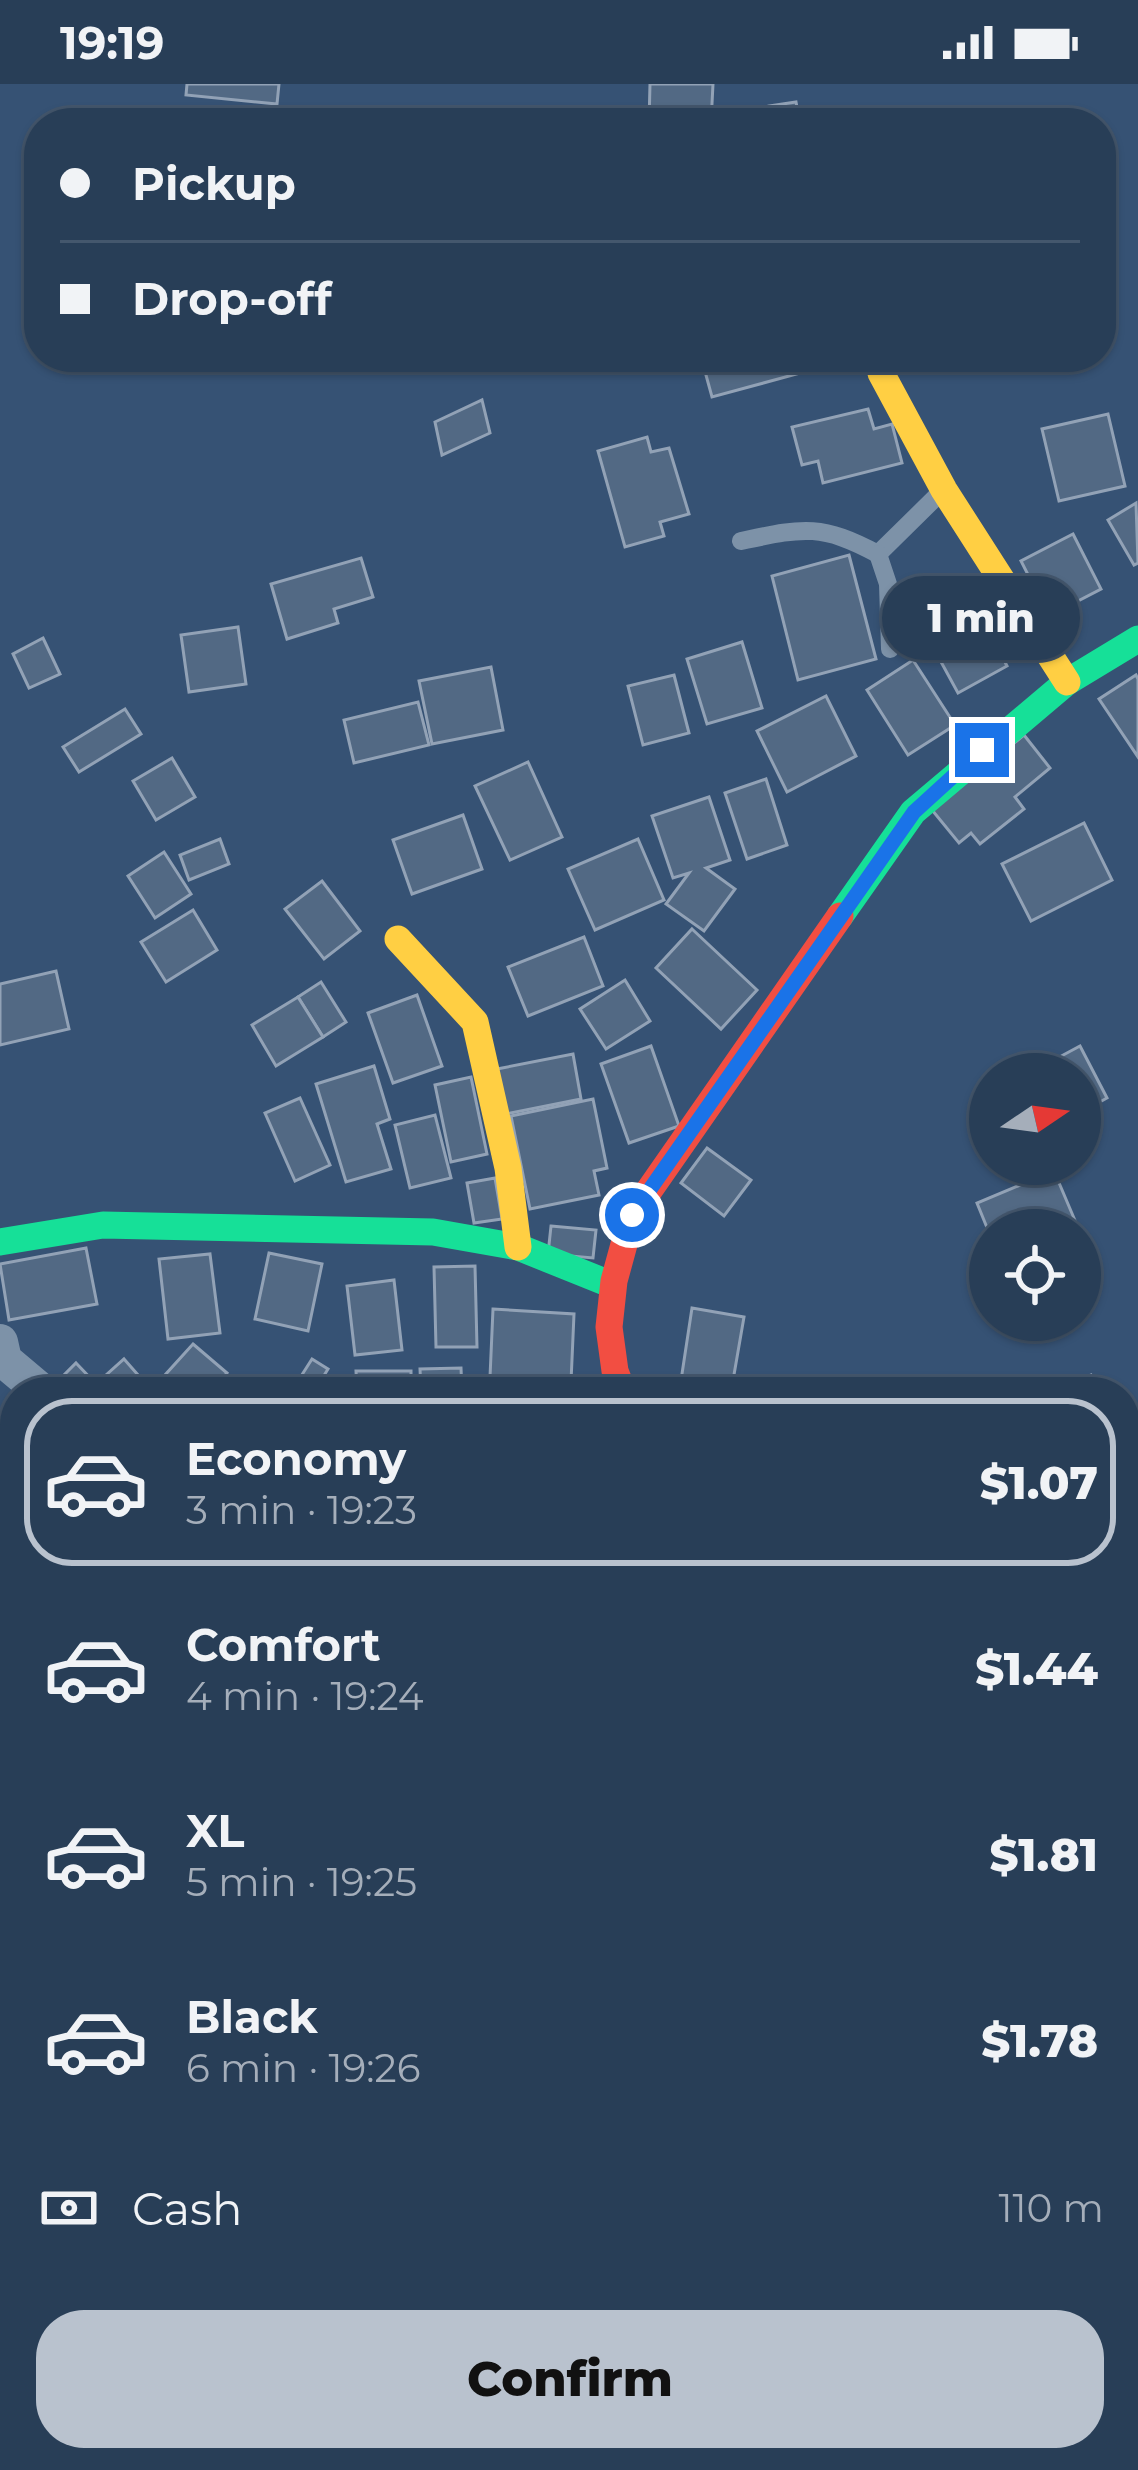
<!DOCTYPE html>
<html lang="en">
<head>
<meta charset="utf-8">
<style>
  body { margin:0; font-family:Montserrat,sans-serif; background:#344961; color:#f1f3f6; height:100vh; display:flex; flex-direction:column; font-size:45px; white-space:nowrap }
  * { box-sizing:border-box; margin:0 }
  p { font-size:39px; color:#a5aeba }
  .icon { flex:none; width:66px; height:66px; fill:none; stroke:currentColor; stroke-width:2; stroke-linecap:round; stroke-linejoin:round }
  .map { position:relative; flex:1; overflow:hidden }
  .side { position:absolute; left:0px; top:1293px; width:1140px; height:1095px; display:flex; flex-direction:column; background:#283e57; border-radius:48px 48px 0 0; box-shadow:0 3px 9px #0004,0 0 0 3px #44576d }
  .side>* { flex:none }
  .hud { position:absolute; left:24px; top:24px; width:1092px; height:264px; border-radius:48px; box-shadow:0 3px 9px #0004,0 0 0 3px #44576d; display:grid; align-content:center; height:264px; padding:0 36px; background:#283e57 }
  .needle { width:78px; rotate:77deg }
  .tools { position:absolute; left:969px; top:969px; display:grid; gap:24px }
  .tools a { display:grid; place-items:center; width:132px; height:132px; border-radius:50%; background:#283e57; box-shadow:0 3px 9px #0004,0 0 0 3px #44576d; font-size:60px }
  .end { position:absolute; width:54px; height:54px; margin:-27px; border:15px solid #1a73e8; background:#fff; box-shadow:0 0 0 6px #fff }
  .from { border-radius:50% }
  .bubble { position:absolute; height:84px; border-radius:42px; background:#283e57; box-shadow:0 3px 9px #0004,0 0 0 3px #44576d; font-size:39px; font-weight:800; line-height:84px; text-align:center }
  .hud b { display:flex; align-items:center; gap:42px; height:114px; font-size:45px }
  .hud b+b { border-top:3px solid #44576d }
  .hud i { width:30px; height:30px; background:#f1f3f6 }
  ul { padding:21px 0 0; list-style:none }
  li { display:flex; align-items:center; gap:36px; height:168px; margin:0 24px 18px; padding:0 12px; border:6px solid transparent; border-radius:48px }
  li div { flex:1 }
  li b { display:block; font-size:45px }
  li em { font-style:normal; font-weight:800 }
  li.active { border-color:#b9c2ce }
  li>.icon { width:108px; height:108px; stroke-width:1.5 }
  .pay { display:flex; align-items:center; gap:30px; height:132px; padding:0 36px; font-size:45px }
  .pay p { margin-inline-start:auto }
  .button { display:flex; gap:24px; margin-top:auto; padding:24px 36px }
  .button a { flex:1; height:138px; border-radius:48px; background:#b9c2ce; color:#111; font-size:48px; font-weight:800; line-height:138px; text-align:center }
  .status { display:flex; justify-content:space-between; align-items:center; height:84px; padding:0 60px; background:#283e57; direction:ltr }
  .status svg { height:33px; fill:currentColor }
  .map>svg:first-child { display:block }
  .building { fill:#526984; stroke:#92a2b6; stroke-width:3 }
  .lines { fill:none; stroke-linecap:round; stroke-linejoin:round }
  .lane { stroke:#7d92a8; stroke-width:18 }
  .street { stroke:#7d92a8; stroke-width:36 }
  .fast { stroke:#16e098; stroke-width:27 }
  .slow { stroke:#ffcf43; stroke-width:27 }
  .jam { stroke:#f24e42; stroke-width:27 }
  .route { stroke:#1a73e8; stroke-width:15 }
</style>
</head>
<body>
<div class="status"><b>19:19</b><svg viewBox="0 0 49 12"><path d="M0 12V9h3v3zM5 12V6h3v6zM10 12V3h3v9zM15 12V0h3v12zM26 1h20v11H26zM47 4h2v5h-2z"/></svg></div>
<div class="map">
<svg width="1138" height="2386" viewBox="0 0 1138 2386">
  <rect width="100%" height="100%" fill="#365274"/>
  <g class="building">
    <polygon points="187,0 279,0 277,20 186,11"/>
    <polygon points="650,0 713,0 711,39 649,39"/>
    <polygon points="796,18 800,39 771,39 769,22"/>
    <polygon points="701,273 800,273 804,288 712,313"/>
    <polygon points="482,316 490,349 442,371 435,338"/>
    <polygon points="868,325 874,345 892,340 902,379 823,399 818,377 802,381 792,343"/>
    <polygon points="1108,330 1125,402 1059,417 1042,345"/>
    <polygon points="647,353 651,368 669,364 689,430 660,438 664,452 625,463 598,367"/>
    <polygon points="1136,419 1138,479 1134,481 1108,436"/>
    <polygon points="1073,450 1101,505 1049,532 1021,477"/>
    <polygon points="849,471 876,575 798,596 772,492"/>
    <polygon points="361,474 373,513 334,525 338,539 287,555 271,500"/>
    <polygon points="967,505 1007,582 958,609 916,532"/>
    <polygon points="238,543 246,600 189,608 181,551"/>
    <polygon points="43,554 60,590 29,604 13,570"/>
    <polygon points="742,558 762,624 707,640 687,575"/>
    <polygon points="913,576 955,641 908,671 867,606"/>
    <polygon points="491,583 503,646 432,660 419,597"/>
    <polygon points="674,591 689,649 643,661 628,602"/>
    <polygon points="1136,591 1138,595 1138,673 1099,615"/>
    <polygon points="826,612 856,672 787,708 757,647"/>
    <polygon points="418,618 429,661 354,679 344,636"/>
    <polygon points="125,625 141,650 79,688 63,663"/>
    <polygon points="1024,651 1050,684 1015,713 1024,725 980,760 971,749 959,759 932,726"/>
    <polygon points="172,674 195,713 156,736 133,697"/>
    <polygon points="528,678 562,753 510,776 475,702"/>
    <polygon points="766,695 787,761 747,775 725,709"/>
    <polygon points="709,713 730,776 706,784 735,805 704,847 666,820 689,789 673,794 652,732"/>
    <polygon points="463,731 482,785 412,810 393,756"/>
    <polygon points="1084,739 1112,796 1031,837 1002,780"/>
    <polygon points="220,755 229,780 189,796 180,771"/>
    <polygon points="638,755 664,816 595,846 568,785"/>
    <polygon points="164,768 191,810 155,834 128,792"/>
    <polygon points="322,797 360,847 324,875 285,825"/>
    <polygon points="193,826 217,866 166,898 141,858"/>
    <polygon points="692,845 757,906 721,945 656,884"/>
    <polygon points="584,853 603,902 528,932 508,883"/>
    <polygon points="56,887 69,945 0,961 0,900"/>
    <polygon points="625,896 650,937 606,965 580,925"/>
    <polygon points="321,898 346,938 323,953 298,913"/>
    <polygon points="417,911 442,982 393,999 368,929"/>
    <polygon points="298,913 323,953 276,982 252,941"/>
    <polygon points="651,962 679,1042 629,1059 601,980"/>
    <polygon points="1080,962 1107,1014 1080,1029 1080,990 1059,990 1052,977"/>
    <polygon points="573,970 581,1015 505,1030 497,985"/>
    <polygon points="374,982 390,1035 377,1040 391,1085 346,1098 316,1000"/>
    <polygon points="471,993 487,1070 451,1078 435,1001"/>
    <polygon points="300,1014 330,1081 295,1097 265,1029"/>
    <polygon points="593,1015 607,1084 594,1087 599,1111 530,1125 511,1032"/>
    <polygon points="435,1031 451,1094 410,1104 395,1041"/>
    <polygon points="707,1064 751,1096 724,1132 681,1099"/>
    <polygon points="1054,1087 1079,1146 990,1146 990,1151 977,1119"/>
    <polygon points="495,1094 502,1135 474,1139 467,1099"/>
    <polygon points="551,1142 596,1146 593,1174 548,1170"/>
    <polygon points="86,1164 97,1220 9,1236 0,1180"/>
    <polygon points="269,1169 322,1180 308,1247 255,1235"/>
    <polygon points="210,1170 220,1249 168,1255 159,1175"/>
    <polygon points="475,1182 477,1263 436,1263 434,1183"/>
    <polygon points="394,1196 402,1266 355,1271 347,1202"/>
    <polygon points="692,1224 744,1233 731,1308 680,1303"/>
    <polygon points="493,1225 574,1230 571,1298 490,1293"/>
    <polygon points="193,1260 227,1289 211,1308 184,1308 165,1291"/>
    <polygon points="124,1275 153,1308 88,1308 96,1300"/>
    <polygon points="312,1275 328,1285 320,1298 335,1308 291,1308"/>
    <polygon points="76,1279 96,1300 88,1308 67,1308 57,1298"/>
    <polygon points="461,1284 462,1308 421,1308 420,1285"/>
    <polygon points="356,1287 411,1287 411,1308 357,1308"/>
    <polygon points="1091,1291 1099,1308 1055,1308"/>
    <polygon points="1138,1392 1138,1428 1129,1430 1125,1395"/>
    <polygon points="1125,1467 1138,1482 1138,1582 1128,1588"/>
    <polygon points="3,1514 15,1535 15,1582 0,1591 0,1516"/>
    <polygon points="1138,1680 1138,1839 1125,1841 1125,1681"/>
    <polygon points="1138,1928 1138,2009 1136,2009 1125,1930"/>
    <polygon points="15,2360 15,2373 57,2373 60,2386 6,2386 0,2364"/>
    <polygon points="57,2373 117,2373 121,2386 61,2386"/>
    <polygon points="466,2373 505,2373 509,2386 429,2386"/>
  </g>
  <g class="lines">
    <g class="lane">
      <path d="M741,457C803,444 820,439 878,470L940,409"/>
      <polyline points="878,470 888,500 890,565"/>
    </g>
    <g class="street">
      <polyline points="0,1258 4,1276 42,1308"/>
      <polyline points="1125,1647 1138,1656"/>
      <polyline points="0,1733 15,1749"/>
      <polyline points="152,2373 157,2386"/>
      <polyline points="949,2373 952,2386"/>
    </g>
    <g class="fast">
      <polyline points="840,832 913,728 1067,598 1138,555"/>
      <polyline points="0,1158 103,1141 433,1148 518,1163 610,1200"/>
      <polyline points="0,2324 15,2317"/>
    </g>
    <g class="slow">
      <polyline points="878,273 881,289 944,406 1067,598"/>
      <polyline points="398,855 475,938 508,1084 518,1163"/>
    </g>
    <g class="jam">
      <polyline points="623,1308 615,1287 609,1243 614,1197 632,1131 840,832"/>
      <polyline points="1125,2035 1138,2033"/>
    </g>
  </g>
  <g class="lines">
    <polyline class="route" points="632,1131 914,728 982,666"/>
  </g>
</svg>
<div class="tools">
<a><svg class="needle" viewBox="-14 -14 28 28"><path d="M0-13l5 13h-10z" fill="#e53935"/><path d="M0 13l5-13h-10z" fill="#a5aeba"/></svg></a>
<a><svg class="icon" aria-label="locate" viewBox="0 0 24 24"><circle cx="12" cy="12" r="6"/><path d="M12 2v4M12 18v4M2 12h4M18 12h4"/></svg></a>
</div>
<i class="end from" style="left:632px;top:1131px"></i>
<i class="end" style="left:982px;top:666px"></i>
<div class="bubble" style="left:882px;top:492px;width:198px">1 min</div>
<div class="hud">
<b><i class="from"></i>Pickup</b>
<b><i></i>Drop-off</b>
</div>
<section class="side">
<ul>
<li class="active"><svg class="icon" aria-label="car" viewBox="0 0 24 24"><path d="M5 17H2v-5l4-1 3-4h7l3 4 3 1v5h-3M9 17h6M6 11h13"/><circle cx="7" cy="17" r="2"/><circle cx="17" cy="17" r="2"/></svg><div><b>Economy</b><p>3 min · 19:23</p></div><em>$1.07</em></li>
<li><svg class="icon" aria-label="car" viewBox="0 0 24 24"><path d="M5 17H2v-5l4-1 3-4h7l3 4 3 1v5h-3M9 17h6M6 11h13"/><circle cx="7" cy="17" r="2"/><circle cx="17" cy="17" r="2"/></svg><div><b>Comfort</b><p>4 min · 19:24</p></div><em>$1.44</em></li>
<li><svg class="icon" aria-label="car" viewBox="0 0 24 24"><path d="M5 17H2v-5l4-1 3-4h7l3 4 3 1v5h-3M9 17h6M6 11h13"/><circle cx="7" cy="17" r="2"/><circle cx="17" cy="17" r="2"/></svg><div><b>XL</b><p>5 min · 19:25</p></div><em>$1.81</em></li>
<li><svg class="icon" aria-label="car" viewBox="0 0 24 24"><path d="M5 17H2v-5l4-1 3-4h7l3 4 3 1v5h-3M9 17h6M6 11h13"/><circle cx="7" cy="17" r="2"/><circle cx="17" cy="17" r="2"/></svg><div><b>Black</b><p>6 min · 19:26</p></div><em>$1.78</em></li>
</ul>
<div class="pay"><svg class="icon" aria-label="cash" viewBox="0 0 24 24"><path d="M3 7h18v10H3z"/><circle cx="12" cy="12" r="2"/></svg>Cash<p>110 m</p></div>
<div class="button"><a>Confirm</a></div>
</section>
</div>
</body>
</html>
